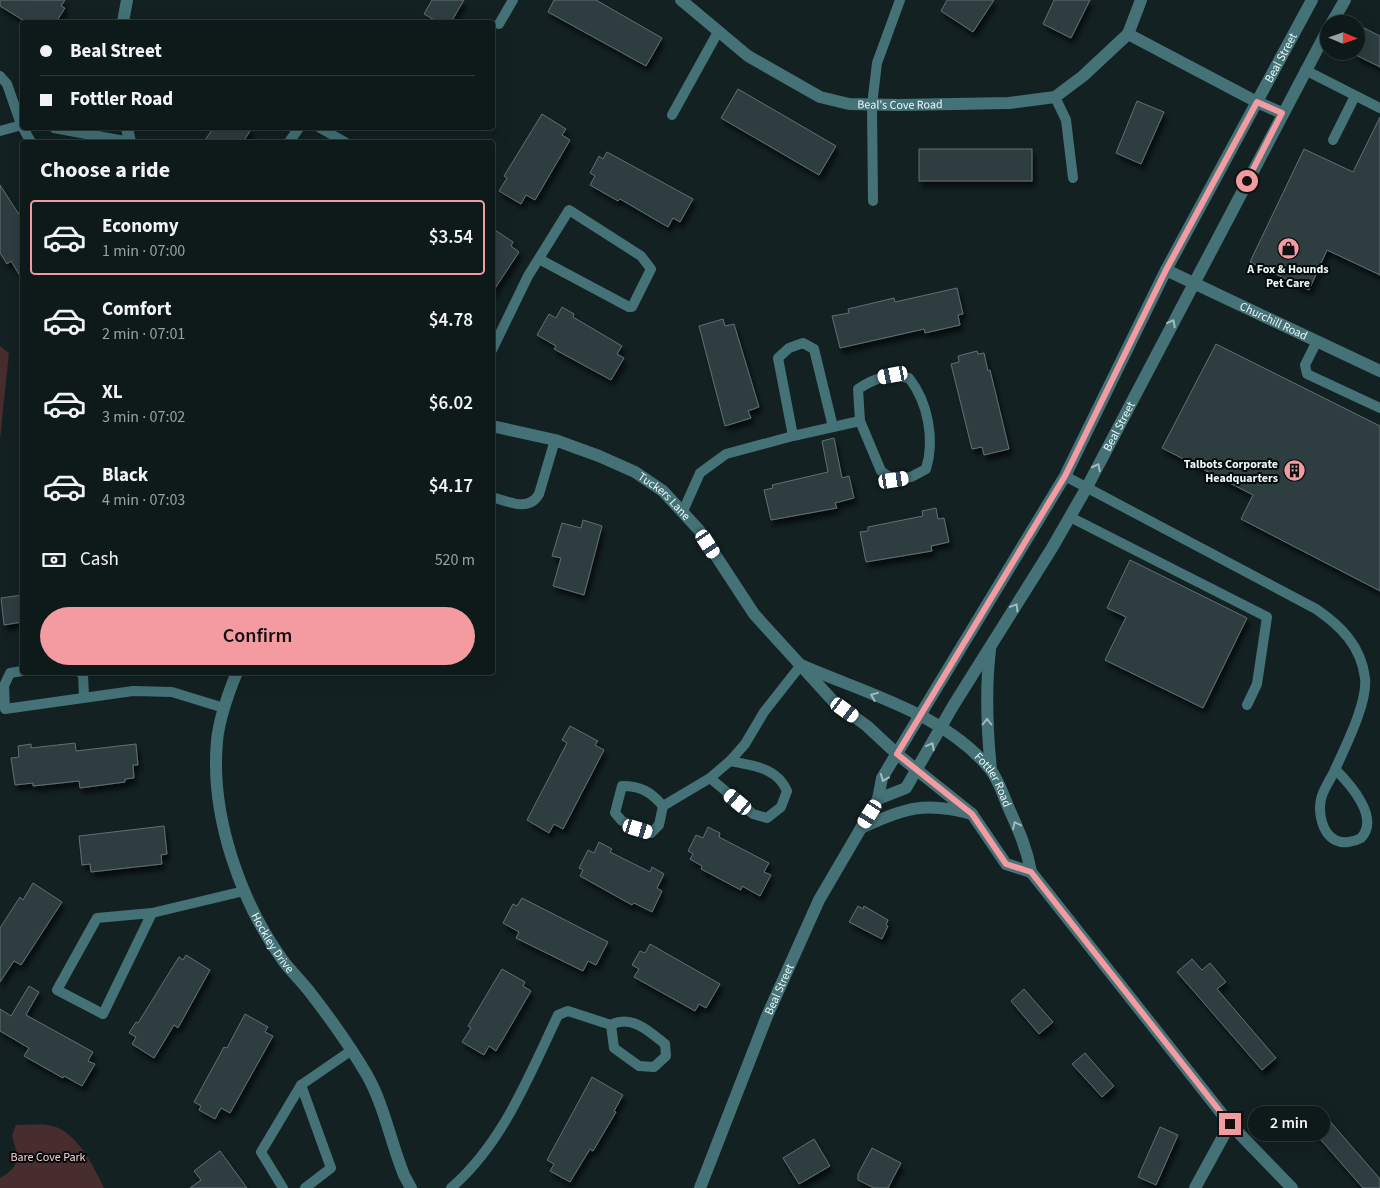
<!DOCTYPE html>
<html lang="en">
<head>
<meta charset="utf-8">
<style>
  body { margin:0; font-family:"Source Sans 3",sans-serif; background:#172223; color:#f1f3f6; height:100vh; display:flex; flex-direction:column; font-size:19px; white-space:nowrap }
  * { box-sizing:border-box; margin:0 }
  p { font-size:16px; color:#9ba0a2 }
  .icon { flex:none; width:28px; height:28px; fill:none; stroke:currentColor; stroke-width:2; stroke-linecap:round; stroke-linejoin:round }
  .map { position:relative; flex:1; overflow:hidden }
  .sheet { position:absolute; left:20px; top:140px; width:475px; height:535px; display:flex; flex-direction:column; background:#0e191a; border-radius:5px; box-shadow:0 5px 20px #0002,0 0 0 1px #2e3839 }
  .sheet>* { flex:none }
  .hud { position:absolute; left:20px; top:20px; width:475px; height:110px; border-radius:5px; box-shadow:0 5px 20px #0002,0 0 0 1px #2e3839; display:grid; align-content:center; height:110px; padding:0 20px; background:#0e191a }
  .needle { width:32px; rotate:92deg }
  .fabs { position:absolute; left:1320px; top:15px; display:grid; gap:10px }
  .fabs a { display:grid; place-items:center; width:45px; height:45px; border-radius:50%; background:#0e191a; box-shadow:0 5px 20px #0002,0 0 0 1px #2e3839; font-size:25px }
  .end { position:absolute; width:22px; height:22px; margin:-11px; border:6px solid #f49aa1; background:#111; box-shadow:0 0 0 2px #111 }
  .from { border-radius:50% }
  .bubble { position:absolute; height:35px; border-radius:18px; background:#0e191a; box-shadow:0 5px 20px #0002,0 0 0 1px #2e3839; font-size:16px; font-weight:600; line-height:35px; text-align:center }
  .car { position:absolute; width:15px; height:30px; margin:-15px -8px; border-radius:6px; box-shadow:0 0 4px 1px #0007; background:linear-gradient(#fff 24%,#345 0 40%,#fff 0 76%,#345 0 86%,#fff 0) }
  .hud b { display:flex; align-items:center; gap:18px; height:48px; font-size:19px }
  .hud b+b { border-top:1px solid #2e3839 }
  .hud i { width:12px; height:12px; background:#f1f3f6 }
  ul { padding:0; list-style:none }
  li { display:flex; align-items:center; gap:15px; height:75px; margin:0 10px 8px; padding:0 10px; border:2px solid transparent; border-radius:5px }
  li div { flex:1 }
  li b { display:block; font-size:19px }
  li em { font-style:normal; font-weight:600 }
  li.active { border-color:#f49aa1 }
  li>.icon { width:45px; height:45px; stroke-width:1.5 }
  h2 { padding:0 20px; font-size:22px; line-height:60px }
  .pay { display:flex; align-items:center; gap:12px; height:55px; padding:0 20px; font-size:19px }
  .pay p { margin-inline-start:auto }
  .primary-button { display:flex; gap:10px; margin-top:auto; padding:10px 20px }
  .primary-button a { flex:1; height:58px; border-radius:30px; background:#f49aa1; color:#111; font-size:20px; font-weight:600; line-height:58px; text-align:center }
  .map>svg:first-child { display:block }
  .green { fill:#482d2f }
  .building { fill:#2e3e40; stroke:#5f7072; filter:url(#shadow) }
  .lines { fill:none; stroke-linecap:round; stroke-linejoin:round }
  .service { stroke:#447277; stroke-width:10 }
  .minor { stroke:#447277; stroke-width:12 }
  .tertiary { stroke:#447277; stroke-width:12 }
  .oneway { stroke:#a1bbbe }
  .route { stroke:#f49aa1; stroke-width:6 }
  .labels { text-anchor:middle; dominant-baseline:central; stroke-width:4; stroke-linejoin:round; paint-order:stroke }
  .street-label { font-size:12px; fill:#edf7f8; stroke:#050a0a }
  .poi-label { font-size:12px; font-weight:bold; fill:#edf7f8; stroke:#050a0a }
  .park-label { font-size:12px; fill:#fbcfd1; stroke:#050a0a }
</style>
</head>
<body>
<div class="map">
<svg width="1380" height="1188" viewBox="0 0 1380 1188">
  <defs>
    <filter id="shadow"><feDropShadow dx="3" dy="5.5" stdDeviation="2.5" flood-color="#0009"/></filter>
  </defs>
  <rect width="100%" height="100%" fill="#132123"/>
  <g class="green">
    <polygon points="0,346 9,353 0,439"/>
    <path d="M16,1125C28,1125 45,1123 56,1127C80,1137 93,1166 104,1188H0V1178C21,1166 19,1158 12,1136Z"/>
  </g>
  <g class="building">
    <polygon points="0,0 65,0 61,6 65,8 56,22 26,22 0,6"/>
    <polygon points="432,0 464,0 451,22 438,22 424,14"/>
    <polygon points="554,0 596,0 662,38 646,66 548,12"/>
    <polygon points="947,0 994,0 973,32 941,11"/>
    <polygon points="1054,0 1090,0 1071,38 1043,24"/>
    <polygon points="1356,24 1380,36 1380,67 1356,55"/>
    <polygon points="738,89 836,146 819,175 721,118"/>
    <polygon points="1137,101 1164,112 1141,164 1116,153"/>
    <polygon points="542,114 566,129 562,135 570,140 535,200 526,195 521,204 499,191 507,178 504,176"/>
    <polygon points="1380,117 1380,275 1327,250 1309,290 1250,262 1304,149 1353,172"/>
    <polygon points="213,128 252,128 243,142 204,142"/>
    <rect x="919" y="149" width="113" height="32"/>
    <polygon points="607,152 693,199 680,222 673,218 668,227 620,199 618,201 590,185 595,176 590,173 599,156 603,159"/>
    <polygon points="0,185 22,219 22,279 11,261 7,264 0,253"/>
    <polygon points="492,228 513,242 511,246 519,252 492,293"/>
    <polygon points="957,288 963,314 958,315 960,325 925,333 924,329 840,348 832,316 849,313 848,309 894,298 895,302"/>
    <polygon points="562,307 574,314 573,317 622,346 617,354 624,358 611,380 554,349 556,346 537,335 549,314 556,318"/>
    <polygon points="723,319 725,326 734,324 759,407 748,411 751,418 725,426 699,326"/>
    <polygon points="1216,344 1380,426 1380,591 1241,519 1253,495 1162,448"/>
    <polygon points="977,351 978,354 984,353 988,371 990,370 1009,449 984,455 982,447 972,449 951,364 959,362 958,356"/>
    <polygon points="834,438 842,478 849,476 854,498 835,503 837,508 771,520 764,490 773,488 772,485 828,472 822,441"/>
    <polygon points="936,508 938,519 944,518 949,542 931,546 932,551 866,562 860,532 868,531 868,527 923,516 922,511"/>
    <polygon points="583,520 602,526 584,595 553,586 561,558 552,556 562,523 581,528"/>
    <polygon points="1130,560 1247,618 1203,708 1105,660 1126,617 1107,608"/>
    <polygon points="22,595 22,622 4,625 1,598"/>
    <polygon points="570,726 598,741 595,745 604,750 563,829 554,824 549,833 527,820 567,743 562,740"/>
    <polygon points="75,743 76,751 136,744 138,765 133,765 134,778 125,779 125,782 80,788 79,781 33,786 33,783 15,785 11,758 19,757 18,746 31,744 31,748"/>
    <polygon points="164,826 167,854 161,855 162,864 91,872 90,864 82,865 79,836"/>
    <polygon points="708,827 720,833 719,837 769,863 764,872 771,875 760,896 742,886 741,890 701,869 702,866 690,859 693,854 688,851 696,835 703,838"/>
    <polygon points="599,842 612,849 610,852 650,872 652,867 664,874 657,888 662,891 652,912 634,903 632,905 580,876 583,870 579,868 588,850 594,853"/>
    <polygon points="33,883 62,902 21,965 14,961 0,982 0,928 20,897 23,900"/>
    <polygon points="522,898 608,942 596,965 588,961 583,971 516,938 519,932 503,923 513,904 517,906"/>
    <polygon points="858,906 863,909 864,906 888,920 886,925 888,926 882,939 849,922"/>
    <polygon points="650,944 720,984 706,1008 699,1004 695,1011 634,977 639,969 632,965 640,951 645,953"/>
    <polygon points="186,955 210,970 178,1028 174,1025 154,1058 132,1044 136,1037 129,1033 136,1022 138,1023 179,957 183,960"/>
    <polygon points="1192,959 1202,970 1210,963 1226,982 1217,989 1276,1058 1262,1070 1177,972"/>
    <polygon points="502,969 525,982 523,986 531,991 496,1051 489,1046 484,1055 462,1042 471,1028 468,1026"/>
    <polygon points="29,986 39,992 26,1015 93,1052 88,1061 95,1064 82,1086 64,1076 63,1078 24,1056 29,1048 0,1031 0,1009 11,1016"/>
    <polygon points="1024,989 1053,1022 1039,1034 1011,1001"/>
    <polygon points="245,1014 268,1027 265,1032 273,1036 230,1113 221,1108 215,1119 199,1110 201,1106 194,1102 224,1047 227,1048"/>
    <polygon points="1085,1053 1114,1086 1102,1097 1072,1064"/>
    <polygon points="592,1077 623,1095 614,1111 616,1112 593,1151 590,1149 570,1182 550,1171 554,1164 547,1160"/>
    <polygon points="1321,1111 1380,1179 1380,1188 1363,1188 1306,1123"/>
    <polygon points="1160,1127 1178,1135 1156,1185 1138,1177"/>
    <polygon points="814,1139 830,1166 799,1184 783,1158"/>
    <polygon points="872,1148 901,1163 888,1188 874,1188 858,1180 858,1174"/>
    <polygon points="220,1151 247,1188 190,1188 201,1180 194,1171"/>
  </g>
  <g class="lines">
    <g class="service">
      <polyline points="499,24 513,0"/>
      <polyline points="1305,70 1380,108"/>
      <polyline points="0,76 7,84 22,127"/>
      <polyline points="1055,97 1066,120 1073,178"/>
      <polyline points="672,115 718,32"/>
      <polyline points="23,128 31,142"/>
      <polyline points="54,128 130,142"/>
      <polyline points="320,128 345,142"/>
      <polyline points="0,131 22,125"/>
      <polyline points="1333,140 1355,96"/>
      <polyline points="289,142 299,128"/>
      <polyline points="873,201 872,105 877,63 900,0"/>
      <polyline points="1317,341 1305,365 1307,374 1380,408"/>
      <polyline points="492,350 528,276 569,210 641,256 651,269 632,307 629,307 539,259"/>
      <path d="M833,427L860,421L881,471L894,480L911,477L926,469C935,440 928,402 909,378C889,374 876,377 858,389L860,421"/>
      <path d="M1065,476L1316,609C1341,626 1361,646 1365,678C1368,703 1344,749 1334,772C1330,780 1323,790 1321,799C1318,813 1322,833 1335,840C1343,844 1354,842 1361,838C1380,818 1351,785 1335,769"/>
      <path d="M492,497C509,502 529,512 539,494L555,440"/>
      <polyline points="683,511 700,473 726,454 793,436 778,358 789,348 803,343 814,349 833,427 793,436"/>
      <polyline points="1070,517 1267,617 1257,684 1247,705"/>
      <polyline points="22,671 10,673 4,686 5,709 133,691 172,692 224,708"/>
      <polyline points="80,672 83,675 84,697"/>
      <polyline points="730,761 745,744 764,712 801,665"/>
      <path d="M663,806C651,792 641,786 622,786L615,813L622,821L651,833L659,825L663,806L710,778L730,761C753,766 777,767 787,791L781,807L767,818L753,814L710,778"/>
      <polyline points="152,913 103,1014 57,990 97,918 152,913 244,891"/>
      <polyline points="301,1085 331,1168 305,1188"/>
      <polyline points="283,1188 261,1152 301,1085 352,1050"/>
      <path d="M451,1188C503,1143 529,1076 558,1015L568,1011L611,1025C631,1014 649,1031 665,1044L666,1056L654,1067L639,1066L614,1048L611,1025"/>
    </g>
    <g class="minor">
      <path id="s1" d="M681,0L748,56L820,97L849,104L898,105L1009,103L1055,97L1083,76L1128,34L1141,0"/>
      <polyline points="123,22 127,0"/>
      <polyline points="1128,34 1257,102 1282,113"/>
      <polyline points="127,128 130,142"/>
      <path id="s2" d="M1166,270L1380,371"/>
      <path id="s3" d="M492,426L555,440L599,456L635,472L663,491L699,530L754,614L834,702L867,726L897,754L972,814L1006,864L1031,872"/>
      <path id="s4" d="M801,665C864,693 944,713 990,769C999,780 1004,798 1010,811C1019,831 1027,849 1031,872L1230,1124L1292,1188"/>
      <path id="s5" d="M237,672C228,694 219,718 217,741C210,816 241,903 284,962C292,972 301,981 309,991C330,1018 350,1046 367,1075C384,1105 391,1143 404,1175L411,1188"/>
      <polyline points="1195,1188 1230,1124"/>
    </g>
    <g class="tertiary">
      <polyline points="1331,24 1345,0"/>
      <path d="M990,650C985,691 987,730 991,770"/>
      <path id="s6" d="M878,799L906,788L953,706L1052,548L1087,487L1329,27"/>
      <path d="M861,828C904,808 925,801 972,814"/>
      <path id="s7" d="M700,1188L767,1016L819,900L878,799L882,778L1065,476L1166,270L1312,0"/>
    </g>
  </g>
  <defs><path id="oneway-chevron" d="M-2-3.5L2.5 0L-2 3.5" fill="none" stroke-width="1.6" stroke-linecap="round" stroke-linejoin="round" transform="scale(1.25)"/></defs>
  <g class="oneway">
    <use href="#oneway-chevron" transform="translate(1172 323) rotate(-62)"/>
    <use href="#oneway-chevron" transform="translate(1097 467) rotate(-63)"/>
    <use href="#oneway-chevron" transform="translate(1015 607) rotate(-59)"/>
    <use href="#oneway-chevron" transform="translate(874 696) rotate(-158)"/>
    <use href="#oneway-chevron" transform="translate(987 722) rotate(-90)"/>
    <use href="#oneway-chevron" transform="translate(931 746) rotate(-62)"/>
    <use href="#oneway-chevron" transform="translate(884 778) rotate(112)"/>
    <use href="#oneway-chevron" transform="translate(1016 825) rotate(-115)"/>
  </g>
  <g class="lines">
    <polyline class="route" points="1230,1124 1031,872 1006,864 972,814 897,754 1065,476 1166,270 1257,102 1282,113 1247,181"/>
  </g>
  <defs>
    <symbol id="shop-disc" viewBox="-11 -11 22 22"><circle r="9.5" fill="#f49aa1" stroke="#050a0a"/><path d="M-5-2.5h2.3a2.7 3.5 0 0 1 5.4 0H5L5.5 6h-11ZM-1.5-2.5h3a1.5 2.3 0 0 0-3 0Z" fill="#111"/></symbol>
    <symbol id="building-disc" viewBox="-11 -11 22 22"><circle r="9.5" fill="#f49aa1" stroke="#050a0a"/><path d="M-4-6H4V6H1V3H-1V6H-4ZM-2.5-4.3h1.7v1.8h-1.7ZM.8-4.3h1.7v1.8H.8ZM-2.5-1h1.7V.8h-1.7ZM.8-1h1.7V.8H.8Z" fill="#111"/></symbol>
  </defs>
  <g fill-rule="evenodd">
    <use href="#shop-disc" x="1276" y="236" width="25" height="25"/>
    <use href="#building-disc" x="1282" y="458" width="25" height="25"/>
  </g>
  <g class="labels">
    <g class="street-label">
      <text stroke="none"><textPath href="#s7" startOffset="1274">Beal Street</textPath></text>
      <text stroke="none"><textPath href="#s1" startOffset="251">Beal's Cove Road</textPath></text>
      <text stroke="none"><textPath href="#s2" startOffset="119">Churchill Road</textPath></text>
      <text stroke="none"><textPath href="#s6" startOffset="450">Beal Street</textPath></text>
      <text stroke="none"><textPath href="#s3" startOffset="189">Tuckers Lane</textPath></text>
      <text stroke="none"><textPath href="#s4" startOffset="229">Fottler Road</textPath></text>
      <text stroke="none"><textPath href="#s5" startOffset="285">Hockley Drive</textPath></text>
      <text stroke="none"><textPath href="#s7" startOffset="214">Beal Street</textPath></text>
    </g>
    <g class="poi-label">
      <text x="1288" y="269">A Fox &amp; Hounds<tspan x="1288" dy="14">Pet Care</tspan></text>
      <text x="1278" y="464" text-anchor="end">Talbots Corporate<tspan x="1278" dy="14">Headquarters</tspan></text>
    </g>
    <g class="park-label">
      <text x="48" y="1157">Bare Cove Park</text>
    </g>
  </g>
</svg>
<div class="fabs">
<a><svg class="needle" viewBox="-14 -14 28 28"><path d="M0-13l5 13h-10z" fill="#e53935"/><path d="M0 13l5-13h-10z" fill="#9ba0a2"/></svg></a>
</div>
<i class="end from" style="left:1247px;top:181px"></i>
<i class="end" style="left:1230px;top:1124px"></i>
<div class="bubble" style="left:1248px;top:1106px;width:82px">2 min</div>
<i class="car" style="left:893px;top:375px;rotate:259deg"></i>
<i class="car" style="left:894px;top:480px;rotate:81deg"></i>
<i class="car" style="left:708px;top:544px;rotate:147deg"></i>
<i class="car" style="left:845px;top:710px;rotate:126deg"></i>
<i class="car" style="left:738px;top:802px;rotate:310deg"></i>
<i class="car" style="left:870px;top:814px;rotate:212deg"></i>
<i class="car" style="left:638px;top:829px;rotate:107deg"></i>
<div class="hud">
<b><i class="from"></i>Beal Street</b>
<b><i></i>Fottler Road</b>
</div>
<section class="sheet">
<h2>Choose a ride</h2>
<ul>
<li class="active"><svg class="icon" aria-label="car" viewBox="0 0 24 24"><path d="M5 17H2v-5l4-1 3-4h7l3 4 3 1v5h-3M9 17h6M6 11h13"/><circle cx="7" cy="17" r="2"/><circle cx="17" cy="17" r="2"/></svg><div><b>Economy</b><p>1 min · 07:00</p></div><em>$3.54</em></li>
<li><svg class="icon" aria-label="car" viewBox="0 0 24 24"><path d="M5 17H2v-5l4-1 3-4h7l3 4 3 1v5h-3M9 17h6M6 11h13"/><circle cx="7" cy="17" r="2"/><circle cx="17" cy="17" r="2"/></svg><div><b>Comfort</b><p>2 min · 07:01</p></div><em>$4.78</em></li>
<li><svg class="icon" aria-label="car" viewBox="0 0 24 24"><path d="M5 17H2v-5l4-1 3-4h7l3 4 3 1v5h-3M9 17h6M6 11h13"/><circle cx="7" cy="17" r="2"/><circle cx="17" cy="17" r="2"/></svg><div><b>XL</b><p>3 min · 07:02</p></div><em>$6.02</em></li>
<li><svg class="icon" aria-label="car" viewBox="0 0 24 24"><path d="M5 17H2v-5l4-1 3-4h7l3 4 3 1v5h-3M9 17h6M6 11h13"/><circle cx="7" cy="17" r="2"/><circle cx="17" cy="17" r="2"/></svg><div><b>Black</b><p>4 min · 07:03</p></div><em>$4.17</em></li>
</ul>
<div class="pay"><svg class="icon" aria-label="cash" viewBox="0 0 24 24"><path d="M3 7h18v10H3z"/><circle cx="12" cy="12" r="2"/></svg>Cash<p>520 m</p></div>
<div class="primary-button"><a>Confirm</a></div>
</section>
</div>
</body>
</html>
